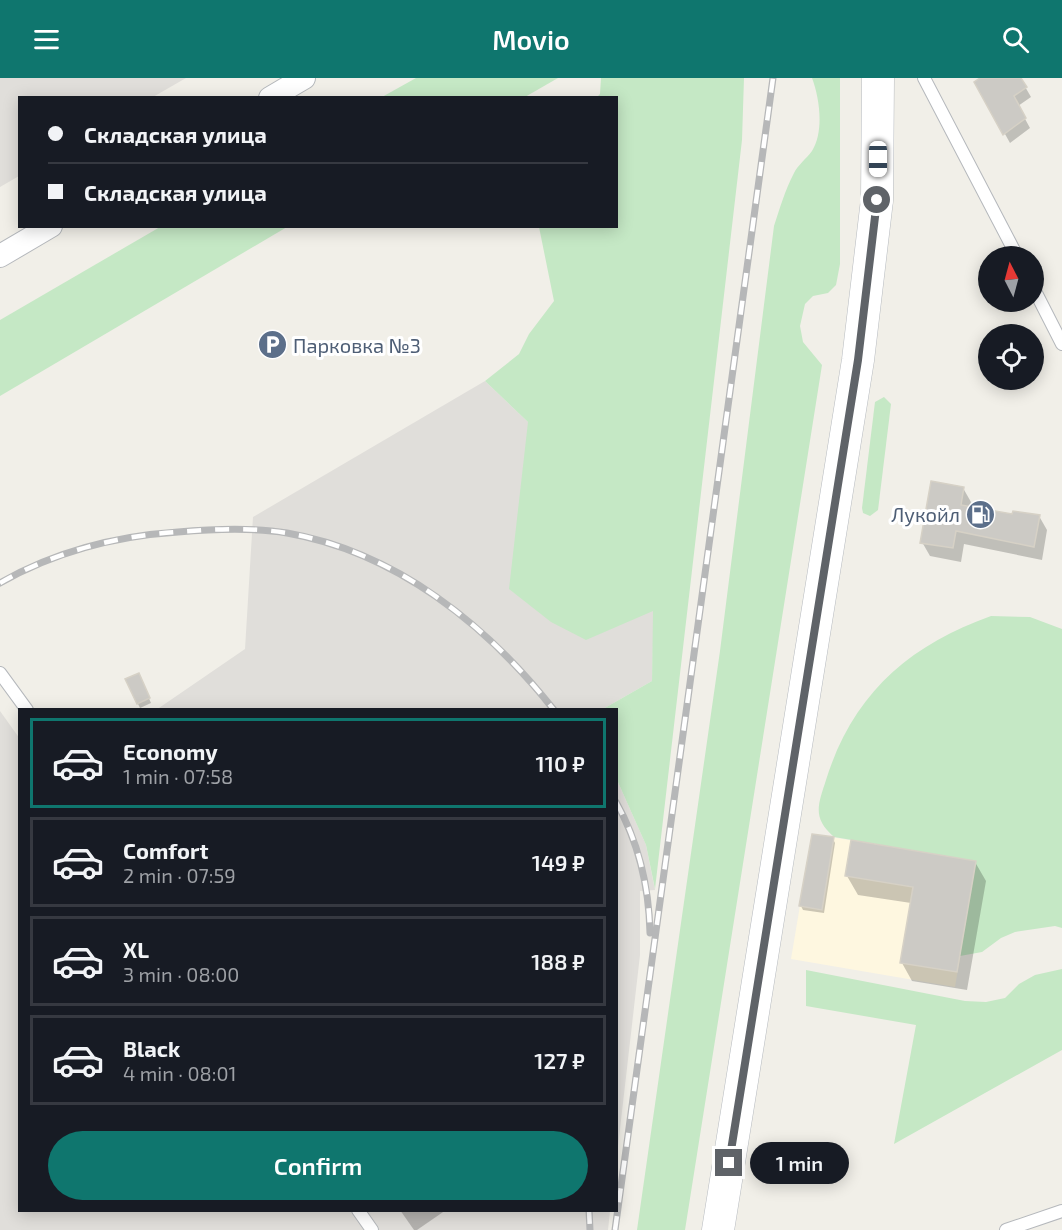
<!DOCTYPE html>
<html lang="en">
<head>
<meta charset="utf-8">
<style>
  body { margin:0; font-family:"Exo 2",sans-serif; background:#242831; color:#f1f3f6; height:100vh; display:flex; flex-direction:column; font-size:22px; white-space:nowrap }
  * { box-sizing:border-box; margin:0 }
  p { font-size:20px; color:#9ea1a6 }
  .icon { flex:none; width:33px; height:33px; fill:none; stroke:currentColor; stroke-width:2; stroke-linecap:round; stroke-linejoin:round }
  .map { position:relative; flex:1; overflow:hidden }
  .sheet { position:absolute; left:18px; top:630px; width:600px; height:504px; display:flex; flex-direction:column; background:#171b24; border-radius:0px; box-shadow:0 3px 15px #0003 }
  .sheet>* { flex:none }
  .guide { position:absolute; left:18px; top:18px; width:600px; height:132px; border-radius:0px; box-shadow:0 3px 15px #0003; display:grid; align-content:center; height:132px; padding:0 30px; background:#171b24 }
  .needle { width:39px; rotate:354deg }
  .fabs { position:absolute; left:978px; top:168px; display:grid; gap:12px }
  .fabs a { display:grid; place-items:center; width:66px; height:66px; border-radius:50%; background:#171b24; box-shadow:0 3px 15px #0003; font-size:30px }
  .end { position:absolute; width:27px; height:27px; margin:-14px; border:8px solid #5f6368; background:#fff; box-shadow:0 0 0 3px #fff }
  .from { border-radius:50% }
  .bubble { position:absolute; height:42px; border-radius:21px; background:#171b24; box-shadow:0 3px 15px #0003; font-size:20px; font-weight:600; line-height:42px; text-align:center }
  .car { position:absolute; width:18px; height:36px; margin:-18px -9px; border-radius:8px; box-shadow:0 0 4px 2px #0007; background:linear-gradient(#fff 24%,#345 0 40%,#fff 0 76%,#345 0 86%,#fff 0) }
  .guide b { display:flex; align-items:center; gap:21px; height:57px; font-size:22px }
  .guide b+b { border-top:2px solid #363941 }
  .guide i { width:15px; height:15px; background:#f1f3f6 }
  ul { padding:10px 0 0; list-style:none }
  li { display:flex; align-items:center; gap:18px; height:90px; margin:0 12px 9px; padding:0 18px; border:3px solid #363941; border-radius:0px }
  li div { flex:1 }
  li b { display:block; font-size:22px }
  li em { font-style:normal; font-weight:600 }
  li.on { border-color:#0f766e }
  li>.icon { width:54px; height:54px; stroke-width:1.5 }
  .primary-button { display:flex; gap:12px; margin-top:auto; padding:12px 30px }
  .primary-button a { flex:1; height:69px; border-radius:36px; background:#0f766e; color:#fff; font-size:24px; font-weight:600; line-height:69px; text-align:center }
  header { display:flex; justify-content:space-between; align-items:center; height:78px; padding:0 30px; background:#0f766e; color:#fff; font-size:27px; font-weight:600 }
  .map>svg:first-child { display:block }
  .commercial { fill:#fef7e0 }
  .industrial { fill:#e0deda }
  .green { fill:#c5e8c5 }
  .shadow { fill:#0003 }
  .building { fill:#cccac5; stroke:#d6d1c6; stroke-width:1.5 }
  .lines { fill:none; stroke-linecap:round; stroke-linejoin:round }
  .lane-casing { stroke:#b5b8bc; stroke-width:14 }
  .street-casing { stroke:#b5b8bc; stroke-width:24 }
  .secondary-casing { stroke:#b6babf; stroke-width:33 }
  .lane { stroke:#fff; stroke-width:12 }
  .street { stroke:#fff; stroke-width:22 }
  .secondary { stroke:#fff; stroke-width:32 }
  .rail-casing { stroke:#b6b7b8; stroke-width:7 }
  .rail { stroke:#fff; stroke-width:4.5; stroke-dasharray:14; stroke-linecap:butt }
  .route { stroke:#5f6368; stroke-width:8 }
  .labels { text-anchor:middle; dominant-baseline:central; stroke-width:6; stroke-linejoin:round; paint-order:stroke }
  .service-label { font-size:20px; fill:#4e5e75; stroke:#fff; text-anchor:start }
</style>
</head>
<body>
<header><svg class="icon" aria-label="menu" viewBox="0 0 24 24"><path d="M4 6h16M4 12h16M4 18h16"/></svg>Movio<svg class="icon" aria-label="search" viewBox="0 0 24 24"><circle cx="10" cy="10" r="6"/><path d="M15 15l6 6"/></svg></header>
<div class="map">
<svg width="1062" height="1152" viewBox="0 0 1062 1152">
  <rect width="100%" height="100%" fill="#f1efe8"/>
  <polygon class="commercial" points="812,756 976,783 955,909 791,881"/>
  <g class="industrial">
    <polygon points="0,0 186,0 153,19 20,20 19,98 0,109"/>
    <polygon points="485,303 528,344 654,532 652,603 603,631 156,632 245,571 253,439"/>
    <polygon points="0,633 20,661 20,1132 610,1133 608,1152 0,1152"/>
    <polygon points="617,702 646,767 655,812 640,813 640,877 617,1077"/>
  </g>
  <g class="green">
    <polygon points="416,0 558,0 525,19 382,19"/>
    <polygon points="601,0 744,0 742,62 655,811 646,767 617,702 616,632 603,631 652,603 653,533 586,562 551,544 509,511 528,344 485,303 519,276 529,256 554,223 539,149 616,148 616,20 597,19 600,16"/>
    <path d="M812,0H840V186L836,207L828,215L813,218L805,226L800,248L803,264L822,287L685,1152H637L720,573L774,148C780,130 785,112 794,95C798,87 806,81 812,73C824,54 820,21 812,0Z"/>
    <polygon points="160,149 287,149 0,318 0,242"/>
    <polygon points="884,319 891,326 878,432 870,438 863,435 862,430 875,324"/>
    <path d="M991,538L1030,539L1062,551V850L1055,848L1015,854L1001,860L982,874L960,878L976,783L834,759C812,740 818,727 826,702C853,616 908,568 991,538Z"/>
    <polygon points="1062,891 1062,972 894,1066 916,947 806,928 806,892 965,923 986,924 1005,920 1019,906 1035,897"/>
  </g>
  <g class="shadow">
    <polygon points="982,0 1020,0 1031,19 1018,28 1030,50 1010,65 976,4"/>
    <polygon points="963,410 971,424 970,430 1013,438 1039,438 1047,452 1042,482 964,466 961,484 930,478 922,464"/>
    <polygon points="140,600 151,625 140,630 138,626"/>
    <polygon points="833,761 835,765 824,835 803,832 801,828"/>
    <polygon points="975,784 986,803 967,912 912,903 902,885 911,825 858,817 847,798"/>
    <polygon points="400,1132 446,1132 417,1152 414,1152"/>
  </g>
  <g class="building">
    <polygon points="980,0 1021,0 1027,9 1014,18 1026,40 1003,57 974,4"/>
    <polygon points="931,403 964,409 961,427 1012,436 1013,433 1040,437 1034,469 956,453 953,470 920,465"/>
    <polygon points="139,595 150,620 137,626 125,601"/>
    <polygon points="812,756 834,759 822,832 799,828"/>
    <polygon points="851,762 976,783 957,894 900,885 913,809 845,798"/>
  </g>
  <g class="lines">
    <defs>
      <g id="lane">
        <polyline points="924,0 1017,178"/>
        <polyline points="1034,211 1062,266"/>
        <polyline points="0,595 27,632"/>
        <polyline points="358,1132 372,1152"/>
        <polyline points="1006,1152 1062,1133"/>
      </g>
      <g id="street">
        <polyline points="270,20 304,0"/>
        <polyline points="0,178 51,148"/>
      </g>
      <polyline id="secondary" points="718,1152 858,282 877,122 878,0"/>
    </defs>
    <use href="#lane" class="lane-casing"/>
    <use href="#street" class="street-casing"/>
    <use href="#secondary" class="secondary-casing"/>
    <use href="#lane" class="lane"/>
    <use href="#street" class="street"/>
    <use href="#secondary" class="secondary"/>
    <defs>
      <g id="rail">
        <path d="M0,505C54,474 116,458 178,454C213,451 251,449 287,455C396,474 487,547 554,632"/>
        <path d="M616,724C639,765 649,809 650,855"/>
        <polyline points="589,1132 590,1152"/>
        <polyline points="615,1152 773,0"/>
      </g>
    </defs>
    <use href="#rail" class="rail-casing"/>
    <use href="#rail" class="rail"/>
  </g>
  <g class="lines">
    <polyline class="route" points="729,1085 858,282 877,122"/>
  </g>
  <defs>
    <symbol id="parking-disc" viewBox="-11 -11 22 22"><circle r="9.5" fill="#5c6f8a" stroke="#fff"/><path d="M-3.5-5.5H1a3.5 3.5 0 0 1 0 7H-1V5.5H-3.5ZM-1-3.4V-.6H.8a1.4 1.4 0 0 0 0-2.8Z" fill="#fff"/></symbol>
    <symbol id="fuel-disc" viewBox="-11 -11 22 22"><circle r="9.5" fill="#5c6f8a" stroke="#fff"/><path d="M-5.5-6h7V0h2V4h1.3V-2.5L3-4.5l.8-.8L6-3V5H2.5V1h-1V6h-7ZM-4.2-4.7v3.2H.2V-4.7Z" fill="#fff"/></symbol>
  </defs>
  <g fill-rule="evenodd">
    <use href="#parking-disc" x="256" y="250" width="33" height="33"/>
    <use href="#fuel-disc" x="964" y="420" width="33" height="33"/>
  </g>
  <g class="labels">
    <g class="service-label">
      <text x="293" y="267">Парковка №3</text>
      <text x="960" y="436" text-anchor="end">Лукойл</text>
    </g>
  </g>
</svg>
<div class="fabs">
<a><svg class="needle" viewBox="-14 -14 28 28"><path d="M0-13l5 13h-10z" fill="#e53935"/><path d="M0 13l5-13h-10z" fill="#9ea1a6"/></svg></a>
<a><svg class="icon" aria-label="locate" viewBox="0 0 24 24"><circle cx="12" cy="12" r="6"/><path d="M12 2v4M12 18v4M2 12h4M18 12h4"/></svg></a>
</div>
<i class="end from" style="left:877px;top:122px"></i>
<i class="end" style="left:729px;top:1085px"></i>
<div class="bubble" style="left:750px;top:1064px;width:99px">1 min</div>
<i class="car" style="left:878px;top:81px;rotate:180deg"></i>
<div class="guide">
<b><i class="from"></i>Складская улица</b>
<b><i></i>Складская улица</b>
</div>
<section class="sheet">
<ul>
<li class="on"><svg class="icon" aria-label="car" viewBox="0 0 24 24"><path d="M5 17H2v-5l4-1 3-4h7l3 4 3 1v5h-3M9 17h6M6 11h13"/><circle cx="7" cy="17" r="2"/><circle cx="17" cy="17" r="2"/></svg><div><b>Economy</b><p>1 min · 07:58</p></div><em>110 ₽</em></li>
<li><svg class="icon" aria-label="car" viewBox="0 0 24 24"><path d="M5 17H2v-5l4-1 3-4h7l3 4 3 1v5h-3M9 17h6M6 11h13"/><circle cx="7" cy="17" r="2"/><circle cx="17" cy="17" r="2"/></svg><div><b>Comfort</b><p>2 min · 07:59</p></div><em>149 ₽</em></li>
<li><svg class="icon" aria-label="car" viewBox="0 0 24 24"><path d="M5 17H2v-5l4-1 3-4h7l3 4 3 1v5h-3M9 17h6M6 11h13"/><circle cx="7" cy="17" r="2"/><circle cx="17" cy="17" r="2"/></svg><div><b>XL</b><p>3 min · 08:00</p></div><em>188 ₽</em></li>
<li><svg class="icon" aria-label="car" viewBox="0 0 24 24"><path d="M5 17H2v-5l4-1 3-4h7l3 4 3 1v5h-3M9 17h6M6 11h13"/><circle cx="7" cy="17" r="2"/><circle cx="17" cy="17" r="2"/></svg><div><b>Black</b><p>4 min · 08:01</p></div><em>127 ₽</em></li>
</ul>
<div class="primary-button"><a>Confirm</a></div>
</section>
</div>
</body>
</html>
